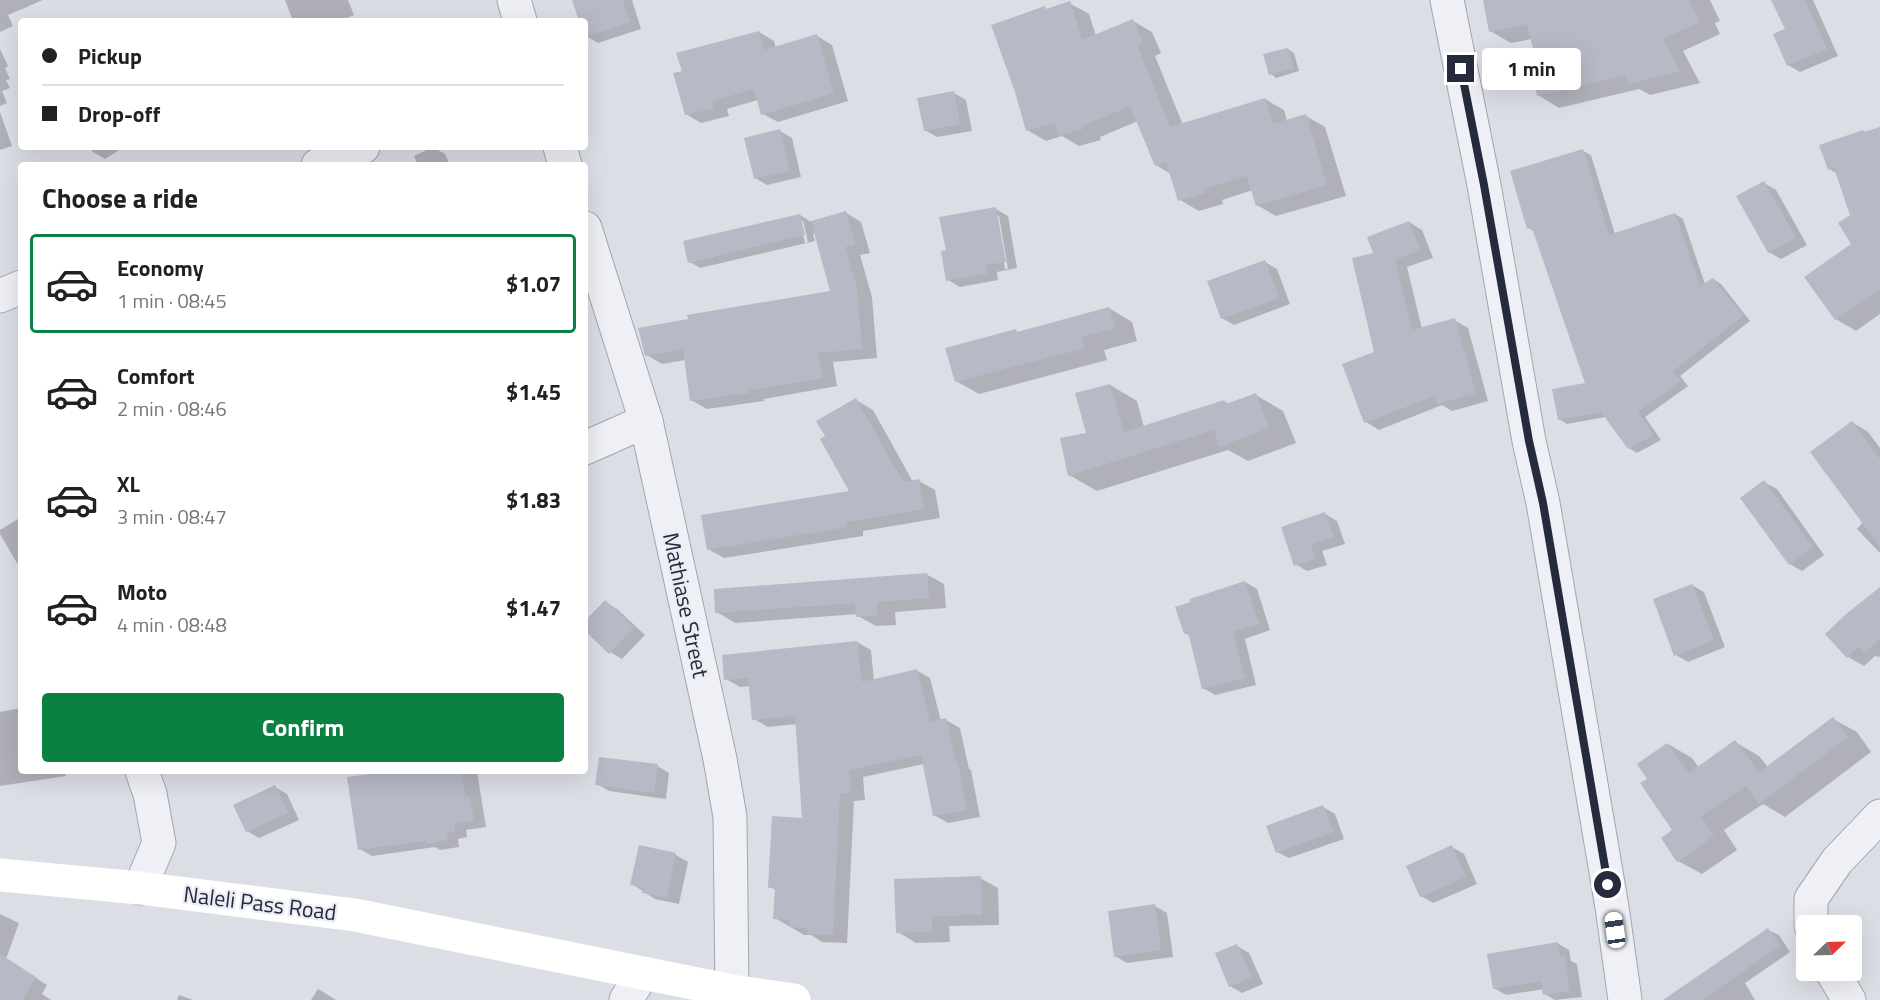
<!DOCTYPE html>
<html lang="en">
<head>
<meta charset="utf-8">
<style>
  body { margin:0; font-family:"Titillium Web",sans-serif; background:#f6f6f6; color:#202124; height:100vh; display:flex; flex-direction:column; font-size:22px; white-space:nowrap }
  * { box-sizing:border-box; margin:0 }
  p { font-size:20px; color:#757577 }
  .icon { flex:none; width:33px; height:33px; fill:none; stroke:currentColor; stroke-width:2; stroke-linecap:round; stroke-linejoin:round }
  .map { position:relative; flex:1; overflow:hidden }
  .details { position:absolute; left:18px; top:162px; width:570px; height:612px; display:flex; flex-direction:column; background:#fff; border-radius:6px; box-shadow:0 6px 24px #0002 }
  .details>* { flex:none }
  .top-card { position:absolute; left:18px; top:18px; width:570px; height:132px; border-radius:6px; box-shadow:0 6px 24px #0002; display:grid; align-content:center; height:132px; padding:0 24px; background:#fff }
  .needle { width:39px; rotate:67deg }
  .controls { position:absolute; left:1796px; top:915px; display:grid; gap:12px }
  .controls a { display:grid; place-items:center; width:66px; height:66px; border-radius:6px; background:#fff; box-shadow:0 6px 24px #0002; font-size:30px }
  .end { position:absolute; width:27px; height:27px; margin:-14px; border:8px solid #262a3d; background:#fff; box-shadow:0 0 0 3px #fff }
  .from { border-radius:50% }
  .bubble { position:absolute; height:42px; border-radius:6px; background:#fff; box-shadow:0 6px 24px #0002; font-size:20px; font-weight:700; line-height:42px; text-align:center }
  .car { position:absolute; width:18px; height:36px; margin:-18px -9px; border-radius:8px; box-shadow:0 0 4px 2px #0007; background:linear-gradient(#fff 24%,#345 0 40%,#fff 0 76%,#345 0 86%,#fff 0) }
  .top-card b { display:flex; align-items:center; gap:21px; height:57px; font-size:22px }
  .top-card b+b { border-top:2px solid #e0e0e0 }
  .top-card i { width:15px; height:15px; background:#202124 }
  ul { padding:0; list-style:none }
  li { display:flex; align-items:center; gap:18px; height:99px; margin:0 12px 9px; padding:0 12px; border:3px solid transparent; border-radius:6px }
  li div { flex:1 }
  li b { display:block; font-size:22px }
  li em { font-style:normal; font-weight:700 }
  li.on { border-color:#0b8043 }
  li>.icon { width:54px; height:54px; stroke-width:1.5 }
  h2 { padding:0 24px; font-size:27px; line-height:72px }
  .action { display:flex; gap:12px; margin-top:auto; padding:12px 24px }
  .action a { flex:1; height:69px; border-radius:6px; background:#0b8043; color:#fff; font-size:24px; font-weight:700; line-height:69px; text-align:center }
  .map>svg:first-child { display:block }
  .shadow { fill:#0003; fill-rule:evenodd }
  .building { fill:#b6b9c6 }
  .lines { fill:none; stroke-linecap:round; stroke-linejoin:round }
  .minor-casing { stroke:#a2a4b0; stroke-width:35 }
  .minor { stroke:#eff0f5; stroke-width:33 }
  .secondary { stroke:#fff; stroke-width:33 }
  .route { stroke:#262a3d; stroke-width:8 }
  .labels { text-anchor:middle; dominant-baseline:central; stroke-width:4.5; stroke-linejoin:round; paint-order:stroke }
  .street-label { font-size:22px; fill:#262a3d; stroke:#ebedf4 }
</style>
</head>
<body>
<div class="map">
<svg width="1880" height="1000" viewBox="0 0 1880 1000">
  <rect width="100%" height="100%" fill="#dcdee6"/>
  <g class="shadow">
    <polygon points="0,0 43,0 8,15 13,26 0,32"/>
    <polygon points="285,0 348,0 354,15 340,21 293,21"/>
    <polygon points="584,0 632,0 641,29 598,43 586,36 585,21 581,21"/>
    <polygon points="1484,0 1710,0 1720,21 1715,23 1720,34 1683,51 1700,83 1650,95 1639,89 1559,108 1538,95 1540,71 1532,39 1511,43 1490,31"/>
    <polygon points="1773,0 1813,0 1838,56 1800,72 1788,65 1787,30"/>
    <polygon points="1069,3 1089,14 1096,36 1133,21 1152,32 1161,53 1155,56 1183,125 1265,99 1284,110 1287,121 1306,116 1325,127 1346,196 1276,216 1257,205 1253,190 1222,200 1223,204 1199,211 1180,200 1171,174 1156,165 1138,121 1100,137 1101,140 1079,146 1062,136 1046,141 1027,130 1044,8 1048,10"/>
    <polygon points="759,32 774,41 776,48 817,36 832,45 848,101 778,122 763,114 758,100 727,109 729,116 701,123 686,114 683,72"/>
    <polygon points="0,49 8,66 5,68 10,79 6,80 10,88 2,91 7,103 0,106"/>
    <polygon points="1288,49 1294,53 1299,71 1276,78 1271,74"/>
    <polygon points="954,93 966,100 972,131 937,137 925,130"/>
    <polygon points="0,112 12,146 0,150"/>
    <polygon points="1880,128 1880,314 1856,331 1836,319 1853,244 1852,216 1836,173 1829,169 1863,131 1866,133"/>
    <polygon points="780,131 792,138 801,177 767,185 755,178"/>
    <polygon points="90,147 124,147 105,159 93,152"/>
    <polygon points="433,147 445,154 450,165 418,165 414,156"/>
    <polygon points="1583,151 1591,155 1615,234 1675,214 1683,219 1705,284 1713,279 1721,284 1750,321 1680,376 1688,386 1645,417 1661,440 1637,453 1629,448 1606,417 1567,424 1559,419 1587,384 1535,232 1529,228"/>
    <polygon points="1764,183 1776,190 1807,245 1781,259 1769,252"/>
    <path d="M996,209L1008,216L1017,268L997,272L998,280L960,287L948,280L947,251ZM996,216H999L1008,269H1005Z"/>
    <path d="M846,213L861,222L870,253L860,255L872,297L877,358L833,362L837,386L764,399V401L707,409L691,400L686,360L662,364L647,355L832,292L816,233L813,234L815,241L700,268L690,262L800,215L811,222ZM800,221H803L808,242L805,243Z"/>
    <polygon points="1409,222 1422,230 1433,258 1407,267 1422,329 1454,320 1468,328 1488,401 1452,411 1442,405 1379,430 1366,422 1376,353 1375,254"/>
    <polygon points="1265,262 1277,269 1290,304 1234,325 1222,318"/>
    <polygon points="1109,308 1132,322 1137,341 1104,350 1107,360 979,394 956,381 1016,331 1020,333"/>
    <polygon points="1110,385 1137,401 1144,427 1224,401 1230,405 1256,395 1283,411 1296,443 1248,461 1228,450 1097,491 1069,475"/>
    <polygon points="856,400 873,410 913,482 919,481 935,490 940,518 863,531 863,536 724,558 708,549 851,492"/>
    <polygon points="1852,422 1868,432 1880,448 1880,553 1857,529 1863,522"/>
    <polygon points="1764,482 1777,489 1824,555 1802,571 1790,564 1742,498"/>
    <polygon points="1325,514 1337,521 1345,544 1322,551 1327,565 1307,571 1295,564"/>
    <polygon points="21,517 21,570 0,534 0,530"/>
    <polygon points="926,574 944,584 946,608 895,612 896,625 876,626 858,616 858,614 735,623 717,612"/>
    <polygon points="1245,582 1257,589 1270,630 1245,639 1256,685 1215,695 1203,688 1190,636 1185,633"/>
    <polygon points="1692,585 1704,592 1725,647 1688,662 1676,655"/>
    <polygon points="1880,589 1880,657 1875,656 1864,666 1848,657"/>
    <polygon points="605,602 617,609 645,635 622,659 610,652 585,629 585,623"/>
    <polygon points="857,642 871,650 874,681 916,670 930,678 941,721 946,720 960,728 969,769 971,770 980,817 948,823 934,815 924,764 863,777 865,800 854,801 847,943 822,942 811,935 804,935 775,918 776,890 770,887 803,819 797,724 768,727 754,719 750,686 740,687 726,679"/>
    <polygon points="21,708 21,771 65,771 66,776 0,786 0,712"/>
    <polygon points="1833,719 1857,732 1871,752 1785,817 1763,804 1724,830 1737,850 1702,874 1678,861 1675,831 1649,779 1668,744 1692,758 1699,768 1735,742 1759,756 1768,767"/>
    <polygon points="657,766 669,773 666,799 609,791 597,784"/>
    <polygon points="404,771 477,771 486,827 466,830 467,837 458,839 459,847 440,850 435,847 372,856 360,849"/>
    <polygon points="275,787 287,794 299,820 259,838 247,831"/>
    <polygon points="1323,807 1335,814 1344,839 1289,858 1277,852"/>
    <polygon points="640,847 676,855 688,862 679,904 655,899 632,884"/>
    <polygon points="1452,847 1464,854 1477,884 1433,903 1421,896"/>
    <polygon points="980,878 998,888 999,925 949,926 950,942 916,943 898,932"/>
    <polygon points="1155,906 1167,913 1173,957 1127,963 1115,956"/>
    <polygon points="0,914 19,923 6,959 47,985 42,994 51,1000 0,1000"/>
    <polygon points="1768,930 1779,935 1790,952 1745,983 1755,1000 1691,1000"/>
    <polygon points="1557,943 1569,950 1571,961 1577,964 1582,997 1555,1000 1545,994 1544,989 1506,995 1494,988"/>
    <polygon points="1237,946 1249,953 1263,984 1242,993 1230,986"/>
    <polygon points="318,989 328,995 336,1000 311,1000"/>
    <polygon points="179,995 193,1000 177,1000"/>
  </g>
  <g class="building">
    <polygon points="572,0 623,0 630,22 585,37 585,21 579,21"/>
    <polygon points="1483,0 1689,0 1700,22 1663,39 1680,71 1628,84 1626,75 1537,96 1532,72 1538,70 1527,24 1489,32"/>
    <polygon points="1771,0 1805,0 1827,49 1787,66 1773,34 1785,29"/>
    <polygon points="1070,1 1082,40 1133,19 1143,42 1137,45 1170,127 1265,98 1273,124 1306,114 1327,185 1256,206 1247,176 1203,189 1205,193 1178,201 1166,162 1155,166 1130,106 1082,126 1083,129 1058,136 1055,123 1026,131 1015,92 991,25 1045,6 1046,9"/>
    <polygon points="759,31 764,50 817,34 834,93 761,115 754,89 712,101 714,108 685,115 673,73 682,71 676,53"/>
    <polygon points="1288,48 1294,68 1269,75 1263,54"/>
    <polygon points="954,91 960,124 924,131 917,98"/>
    <polygon points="1880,127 1880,289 1835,320 1804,277 1851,244 1838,223 1850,215 1834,168 1828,170 1819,145 1863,130 1864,132"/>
    <polygon points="780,129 790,171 754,179 744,138"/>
    <polygon points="1583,149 1609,235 1675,213 1700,286 1713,278 1743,316 1673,371 1681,381 1638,412 1654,435 1628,449 1601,412 1558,420 1552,389 1585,383 1532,228 1527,229 1510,171"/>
    <polygon points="1764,181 1796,238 1768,253 1736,196"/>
    <polygon points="996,207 1006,262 985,265 987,274 946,281 941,251 946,250 939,217"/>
    <polygon points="846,211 855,244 845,247 857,287 862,349 818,353 823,378 749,390 749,393 690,401 683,350 645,356 638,328 688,319 687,315 830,291 811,221"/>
    <polygon points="800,214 805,235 688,263 683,241"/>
    <polygon points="1409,221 1420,250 1395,260 1412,330 1455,318 1476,393 1437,404 1435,396 1364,423 1342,364 1374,352 1352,258 1373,253 1367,237"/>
    <polygon points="1265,260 1279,298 1221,319 1207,281"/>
    <polygon points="1109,307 1115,328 1082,337 1085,348 955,382 945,348 1016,329 1017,332"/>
    <polygon points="1110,384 1124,432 1224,400 1226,404 1256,393 1269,428 1219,447 1214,430 1068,476 1060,438 1086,433 1075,393"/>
    <polygon points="856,398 903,482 919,479 924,509 847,522 847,527 707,550 701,515 849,491 820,439 825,436 816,421"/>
    <polygon points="1852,421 1880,459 1880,547 1810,452"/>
    <polygon points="1764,480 1813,547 1789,565 1740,498"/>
    <polygon points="1325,512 1334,537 1311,545 1316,559 1294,566 1281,527"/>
    <polygon points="927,573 929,598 877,602 878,615 856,617 855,603 715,613 714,589"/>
    <polygon points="1245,581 1259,624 1233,632 1245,678 1202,689 1188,632 1184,634 1175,607 1190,602 1190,599"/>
    <polygon points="1692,584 1714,640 1674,656 1653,599"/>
    <polygon points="1880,587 1880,639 1865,653 1859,646 1847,658 1825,634 1845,615"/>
    <polygon points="605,600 634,627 609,654 585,631 585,621"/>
    <polygon points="857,641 862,682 917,669 930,722 946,718 956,761 958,761 967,810 933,816 921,755 849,770 851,793 840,794 833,935 807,934 807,928 789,927 789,920 773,919 775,888 768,888 772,816 802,818 795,716 752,720 748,678 724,680 722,655"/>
    <polygon points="1833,717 1848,737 1759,804 1746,786 1701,816 1714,836 1677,862 1661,838 1672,830 1640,783 1647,779 1637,764 1667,743 1689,773 1735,740 1759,772"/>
    <polygon points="599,757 658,764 654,793 595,785"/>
    <polygon points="393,771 461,771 465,797 470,796 474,821 455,824 455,831 447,832 448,840 426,844 426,841 358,850 347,777"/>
    <polygon points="275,785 288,813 246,832 233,805"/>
    <polygon points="1323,805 1333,832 1276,853 1266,826"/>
    <polygon points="639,845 676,853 667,898 642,893 643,887 630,885"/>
    <polygon points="1452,845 1466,877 1420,897 1406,866"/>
    <polygon points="981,876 982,915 932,916 932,932 896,933 894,879"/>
    <polygon points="1155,904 1161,950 1114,957 1108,911"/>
    <polygon points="1768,928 1781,945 1702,1000 1663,1000"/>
    <polygon points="1558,942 1560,956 1565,956 1570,991 1543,995 1541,981 1493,989 1487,954"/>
    <polygon points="1237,944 1252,977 1229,987 1215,953"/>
    <polygon points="0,954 36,977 22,1000 0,1000"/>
  </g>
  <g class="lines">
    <defs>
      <g id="minor">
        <polyline points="514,0 520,21"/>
        <polyline points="1447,0 1484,185 1529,441 1543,503 1612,907 1625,1000"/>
        <polyline points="560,147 565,165"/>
        <polyline points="318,165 363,147"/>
        <polyline points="585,228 646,421 720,759 730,817 732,991"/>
        <polyline points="0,296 21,287"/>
        <polyline points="585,448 646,421"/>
        <polyline points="140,888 159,843 150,794 142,771"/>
        <polyline points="1811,926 1811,899 1837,861 1880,816"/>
        <polyline points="1831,970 1849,1000"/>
        <polyline points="626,1000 642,974"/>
      </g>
    </defs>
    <use href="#minor" class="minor-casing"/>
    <use href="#minor" class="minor"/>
    <polyline class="secondary" points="0,875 140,888 355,915 732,991 794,1000"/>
  </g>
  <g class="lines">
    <polyline class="route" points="1461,69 1484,185 1529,441 1543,503 1608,885"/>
  </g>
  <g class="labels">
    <g class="street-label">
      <text transform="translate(686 605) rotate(78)">Mathiase Street</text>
      <text transform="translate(260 903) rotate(7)">Naleli Pass Road</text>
    </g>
  </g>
</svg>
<div class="controls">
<a><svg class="needle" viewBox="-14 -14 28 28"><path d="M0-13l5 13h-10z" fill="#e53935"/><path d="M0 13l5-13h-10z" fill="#757577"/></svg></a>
</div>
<i class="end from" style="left:1608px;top:885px"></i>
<i class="end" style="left:1461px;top:69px"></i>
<div class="bubble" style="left:1482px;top:48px;width:99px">1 min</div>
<i class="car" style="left:1615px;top:930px;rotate:352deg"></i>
<div class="top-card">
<b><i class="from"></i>Pickup</b>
<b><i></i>Drop-off</b>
</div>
<section class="details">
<h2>Choose a ride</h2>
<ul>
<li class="on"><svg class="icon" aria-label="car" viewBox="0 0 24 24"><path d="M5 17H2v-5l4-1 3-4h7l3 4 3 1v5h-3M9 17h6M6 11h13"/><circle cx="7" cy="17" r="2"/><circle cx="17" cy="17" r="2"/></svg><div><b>Economy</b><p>1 min · 08:45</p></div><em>$1.07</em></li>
<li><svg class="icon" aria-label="car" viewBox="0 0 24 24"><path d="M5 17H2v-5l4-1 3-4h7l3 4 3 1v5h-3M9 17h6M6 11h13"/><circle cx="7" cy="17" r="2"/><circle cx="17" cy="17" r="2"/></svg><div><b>Comfort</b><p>2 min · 08:46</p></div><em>$1.45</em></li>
<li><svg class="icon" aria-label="car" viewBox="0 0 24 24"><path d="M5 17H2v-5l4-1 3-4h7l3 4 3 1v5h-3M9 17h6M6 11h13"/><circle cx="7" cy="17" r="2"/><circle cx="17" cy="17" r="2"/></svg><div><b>XL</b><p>3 min · 08:47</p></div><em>$1.83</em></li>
<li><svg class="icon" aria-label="car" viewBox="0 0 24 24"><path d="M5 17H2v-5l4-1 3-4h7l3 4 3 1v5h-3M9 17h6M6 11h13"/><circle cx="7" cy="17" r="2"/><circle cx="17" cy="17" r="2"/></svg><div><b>Moto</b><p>4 min · 08:48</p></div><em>$1.47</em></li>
</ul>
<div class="action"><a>Confirm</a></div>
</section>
</div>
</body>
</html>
